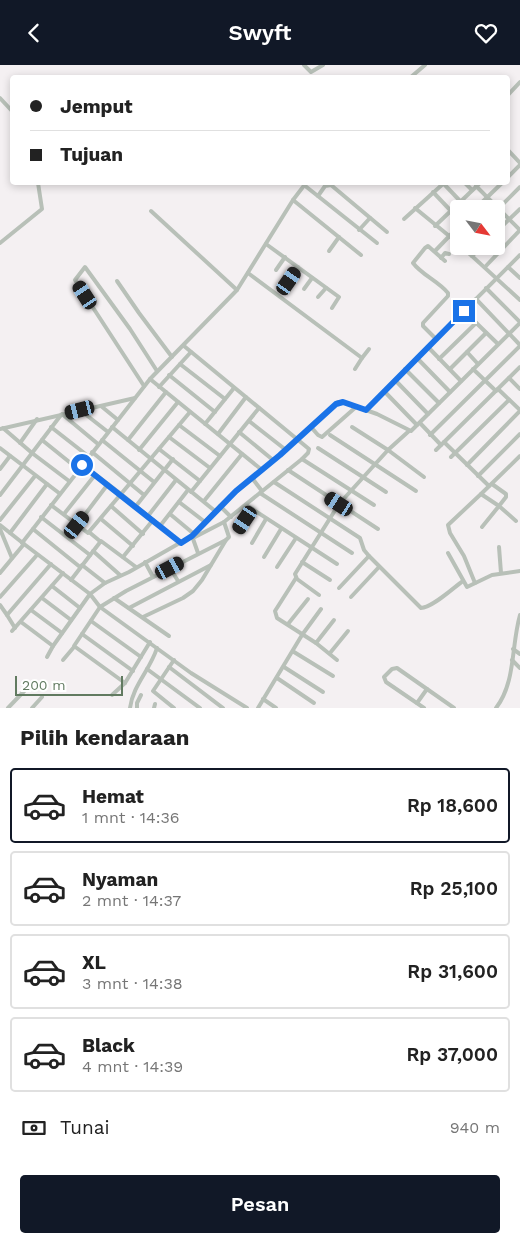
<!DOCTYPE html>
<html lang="id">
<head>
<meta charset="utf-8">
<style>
  body { margin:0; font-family:"Work Sans",sans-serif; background:#f2f2f2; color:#222; height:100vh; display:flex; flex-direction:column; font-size:19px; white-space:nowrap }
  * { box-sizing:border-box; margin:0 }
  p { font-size:16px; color:#767676 }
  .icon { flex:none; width:28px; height:28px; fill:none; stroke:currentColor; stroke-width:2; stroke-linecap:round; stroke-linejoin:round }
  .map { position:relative; height:643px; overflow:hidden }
  .details { display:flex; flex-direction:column; background:#fff; flex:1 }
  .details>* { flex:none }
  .banner { position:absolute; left:10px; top:10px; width:500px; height:110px; border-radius:5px; box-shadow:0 2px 8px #0003; display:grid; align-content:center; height:110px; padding:0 20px; background:#fff }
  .needle { width:32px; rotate:122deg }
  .tools { position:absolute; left:450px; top:135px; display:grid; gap:10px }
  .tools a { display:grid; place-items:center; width:55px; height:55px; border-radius:5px; background:#fff; box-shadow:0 2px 8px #0003; font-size:25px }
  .scale { position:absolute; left:15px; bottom:12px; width:108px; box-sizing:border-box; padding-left:5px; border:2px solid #617a60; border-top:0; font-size:14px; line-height:18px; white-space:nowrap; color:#617a60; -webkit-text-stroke:4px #fff; paint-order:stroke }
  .end { position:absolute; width:22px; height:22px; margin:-11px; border:6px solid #1a73e8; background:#fff; box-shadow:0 0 0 2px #fff }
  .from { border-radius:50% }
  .car { position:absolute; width:15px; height:30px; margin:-15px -8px; border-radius:6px; box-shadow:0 0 4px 1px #0007; background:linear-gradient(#222 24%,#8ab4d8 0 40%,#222 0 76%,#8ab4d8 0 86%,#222 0) }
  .banner b { display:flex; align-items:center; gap:18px; height:48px; font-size:19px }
  .banner b+b { border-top:1px solid #e0e0e0 }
  .banner i { width:12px; height:12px; background:#222 }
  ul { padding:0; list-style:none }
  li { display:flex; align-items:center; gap:15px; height:75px; margin:0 10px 8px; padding:0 10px; border:2px solid #e0e0e0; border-radius:5px }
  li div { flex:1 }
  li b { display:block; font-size:19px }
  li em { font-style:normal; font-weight:600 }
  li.current { border-color:#111827 }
  li>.icon { width:45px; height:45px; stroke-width:1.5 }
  h2 { padding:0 20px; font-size:22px; line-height:60px }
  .pay { display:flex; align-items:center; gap:12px; height:55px; padding:0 20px; font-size:19px }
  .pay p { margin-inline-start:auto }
  .action { display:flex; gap:10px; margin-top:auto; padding:10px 20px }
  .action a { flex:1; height:58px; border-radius:5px; background:#111827; color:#fff; font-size:20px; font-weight:600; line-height:58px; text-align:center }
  header { display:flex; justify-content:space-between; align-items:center; height:65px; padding:0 20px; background:#111827; color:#fff; font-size:22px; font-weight:600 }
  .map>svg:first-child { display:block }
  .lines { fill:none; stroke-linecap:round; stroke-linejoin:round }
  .street { stroke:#b8c0b8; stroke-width:4 }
  .route { stroke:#1a73e8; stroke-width:6 }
</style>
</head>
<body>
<header><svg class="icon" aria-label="back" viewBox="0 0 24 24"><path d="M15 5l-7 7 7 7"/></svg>Swyft<svg class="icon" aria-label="heart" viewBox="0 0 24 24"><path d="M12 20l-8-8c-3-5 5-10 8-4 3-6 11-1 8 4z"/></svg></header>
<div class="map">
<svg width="520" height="643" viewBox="0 0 520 643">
  <rect width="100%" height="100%" fill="#f4f0f2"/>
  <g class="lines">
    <g class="street">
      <polyline points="304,0 311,7 323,0"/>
      <polyline points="411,12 425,0"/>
      <polyline points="508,30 520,17"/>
      <polyline points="0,33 12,46"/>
      <polyline points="508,85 520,98"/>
      <polyline points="508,112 520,100"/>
      <polyline points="443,118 461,137"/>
      <polyline points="465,118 472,125"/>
      <polyline points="304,120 377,178"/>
      <polyline points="476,121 520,165"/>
      <polyline points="433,127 451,146"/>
      <polyline points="318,131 325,121 331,120 387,167"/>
      <polyline points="293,135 361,190"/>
      <polyline points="415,143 459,179"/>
      <polyline points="475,144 502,118"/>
      <polyline points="151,146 237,225"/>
      <polyline points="496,146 520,122"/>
      <polyline points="404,154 444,118"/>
      <polyline points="435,161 480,118"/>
      <polyline points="359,165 370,153"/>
      <polyline points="496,167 520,144"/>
      <polyline points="0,178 42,144 38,118"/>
      <polyline points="266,179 339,232 332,243"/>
      <polyline points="461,181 520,235"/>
      <polyline points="329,186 339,172"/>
      <polyline points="435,186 459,161"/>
      <polyline points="472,191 482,181"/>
      <polyline points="441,193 445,188 449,189"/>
      <polyline points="485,202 520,165"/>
      <polyline points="508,202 520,213"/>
      <polyline points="276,205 285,192"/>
      <polyline points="248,208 362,293 355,304"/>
      <polyline points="117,216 139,248 172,292"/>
      <polyline points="289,216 298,202"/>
      <polyline points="486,223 520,257"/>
      <polyline points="304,224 312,213"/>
      <polyline points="318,232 326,223"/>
      <polyline points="476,234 520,280"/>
      <polyline points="464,246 498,279"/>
      <path d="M436,274L423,261V258L448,231V228C438,216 422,210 413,198L425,183L428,181L445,196"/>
      <polyline points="184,281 309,384 308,388 302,394 224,457 193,473"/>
      <polyline points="467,287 478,299"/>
      <polyline points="362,293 369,284"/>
      <polyline points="417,293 450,327"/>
      <polyline points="439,294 476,258"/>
      <polyline points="180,299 225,334"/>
      <polyline points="405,304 439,338"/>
      <polyline points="450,304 486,268"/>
      <polyline points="473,304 496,326"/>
      <polyline points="169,310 215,347"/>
      <polyline points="509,313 520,324"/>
      <polyline points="150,314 262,405"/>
      <polyline points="395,315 428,349"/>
      <polyline points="461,316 428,282 520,190"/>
      <polyline points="144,321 75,215 85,202 130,264 157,306"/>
      <polyline points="159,322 191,287"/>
      <polyline points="498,324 520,345"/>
      <polyline points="384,326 417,360"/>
      <polyline points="101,341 118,355"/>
      <polyline points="80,345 108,367"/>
      <polyline points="366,345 428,282"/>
      <polyline points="62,349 98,379"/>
      <polyline points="249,356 286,385"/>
      <polyline points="420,358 441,380"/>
      <polyline points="205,359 234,323"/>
      <polyline points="179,360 220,391"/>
      <polyline points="51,362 88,391"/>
      <polyline points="112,362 215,446"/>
      <polyline points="311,362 318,370 322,372 356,342"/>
      <polyline points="352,362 388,385 424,412"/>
      <polyline points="3,363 32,388 69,416"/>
      <polyline points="0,364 135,333"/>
      <polyline points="239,367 273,395"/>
      <polyline points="218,369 246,332"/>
      <polyline points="330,370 416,426"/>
      <polyline points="430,370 520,281"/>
      <polyline points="169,372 210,403"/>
      <polyline points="42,375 78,404"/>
      <polyline points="102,375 154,417"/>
      <polyline points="128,375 166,327"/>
      <polyline points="444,377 489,421"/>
      <polyline points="20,378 37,354"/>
      <polyline points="0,383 59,428"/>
      <polyline points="318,383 386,427"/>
      <polyline points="159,384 200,416"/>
      <polyline points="139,385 178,337"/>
      <polyline points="436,385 520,302"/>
      <polyline points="92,387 144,430"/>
      <polyline points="451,392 509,335"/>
      <polyline points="302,394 374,440"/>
      <polyline points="82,399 121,429 190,347"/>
      <polyline points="467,400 520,346"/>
      <polyline points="0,404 10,391"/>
      <polyline points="288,405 378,464"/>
      <polyline points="478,411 520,369"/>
      <polyline points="252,413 262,426"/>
      <path d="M274,417L360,473L364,485L369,491L421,543C432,543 453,523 463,516"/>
      <polyline points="492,419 506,429 506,432 499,441 516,456"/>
      <polyline points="191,427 259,343"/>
      <polyline points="260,428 352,488"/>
      <polyline points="0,430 61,350"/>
      <polyline points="204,436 242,389"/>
      <polyline points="179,437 205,457"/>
      <polyline points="51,440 88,468 121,429 181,478"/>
      <polyline points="246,440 337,499"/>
      <polyline points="111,441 143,469"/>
      <polyline points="136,441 173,394"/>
      <polyline points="220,441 231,452"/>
      <polyline points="64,449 95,410"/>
      <polyline points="170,449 194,469"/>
      <polyline points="148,451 176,415"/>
      <polyline points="41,452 90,490"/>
      <polyline points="101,454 133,481"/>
      <polyline points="0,455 35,411"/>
      <polyline points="0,460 24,479 0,508"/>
      <polyline points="77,460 108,419"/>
      <polyline points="160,461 188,425"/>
      <polyline points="482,462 499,441 481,429 520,391"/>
      <polyline points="0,464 12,493"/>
      <polyline points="33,464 80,502"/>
      <polyline points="238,466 252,444"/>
      <polyline points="89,467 101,477"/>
      <polyline points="10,468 47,419"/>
      <polyline points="192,471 198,488"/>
      <polyline points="22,478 150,314 237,225 293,135 306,118"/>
      <polyline points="252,478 266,454"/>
      <polyline points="24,479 90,529 53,581 47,592"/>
      <polyline points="499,482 501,508"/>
      <polyline points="93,486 120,510"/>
      <polyline points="448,488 467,522 492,510 520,506"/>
      <polyline points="123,492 153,455"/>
      <polyline points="264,492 281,464"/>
      <polyline points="145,497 153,512"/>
      <polyline points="302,497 330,515"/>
      <polyline points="82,500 105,518"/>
      <polyline points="277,502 296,473"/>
      <polyline points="170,503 178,516"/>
      <polyline points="296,513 275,546 277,553 316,578 334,555"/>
      <polyline points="71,515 101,476 136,502"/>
      <polyline points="475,518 464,491 450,468 448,460 481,429"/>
      <polyline points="52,521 80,543"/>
      <polyline points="339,523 369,491"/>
      <polyline points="319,530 297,514 295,509 339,439 388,385 409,366"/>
      <polyline points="0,532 37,490"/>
      <polyline points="351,532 379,502"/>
      <polyline points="42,533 71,555"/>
      <polyline points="114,533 169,571"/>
      <polyline points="0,540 7,550 51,499"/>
      <polyline points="129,543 211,500"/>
      <polyline points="31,545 62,568"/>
      <polyline points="7,550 15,563"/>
      <polyline points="143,552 183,533 193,526 202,515 226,475 229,472 224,457"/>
      <polyline points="91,556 141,592"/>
      <polyline points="21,557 53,581"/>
      <polyline points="288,559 308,534"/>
      <polyline points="12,566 63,508"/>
      <polyline points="82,569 133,606"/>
      <polyline points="316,578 337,595"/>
      <polyline points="513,584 520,589"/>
      <polyline points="294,587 333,611"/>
      <polyline points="330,588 348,566"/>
      <polyline points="63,595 74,582"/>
      <polyline points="174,595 153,626 174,643"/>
      <polyline points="512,595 520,603"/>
      <polyline points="169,602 223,643"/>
      <polyline points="284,602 323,627"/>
      <polyline points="147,604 200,643"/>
      <polyline points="277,613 314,638"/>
      <polyline points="125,618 74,581 100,542 126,526 226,475"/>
      <polyline points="112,630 125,618 150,577"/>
      <polyline points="263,634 276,643"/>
      <polyline points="417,638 427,624"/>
      <polyline points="8,643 30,620"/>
      <polyline points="32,643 42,632"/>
      <path d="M130,643C133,620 150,605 157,583"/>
      <polyline points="137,643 137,638 141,630"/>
      <polyline points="154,643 155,639"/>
      <polyline points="247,643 191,608 100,542 90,529 105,518 129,507 192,471 223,438 280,390 338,337 343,337 377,349 411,366 520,258"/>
      <polyline points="258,643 302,570 321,544"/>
      <polyline points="424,643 386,617 384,612 392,604 397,603 454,643"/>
      <path d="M496,643C516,617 511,581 520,550"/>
    </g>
  </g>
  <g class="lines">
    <polyline class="route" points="82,400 181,478 192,471 236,426 280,390 336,339 343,337 366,345 464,246"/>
  </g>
</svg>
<div class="tools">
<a><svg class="needle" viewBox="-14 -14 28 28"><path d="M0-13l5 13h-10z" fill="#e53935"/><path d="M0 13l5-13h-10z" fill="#767676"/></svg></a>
</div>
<div class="scale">200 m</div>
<i class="end from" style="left:82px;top:400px"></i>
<i class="end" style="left:464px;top:246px"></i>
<i class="car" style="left:289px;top:216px;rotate:35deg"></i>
<i class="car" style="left:85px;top:230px;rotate:327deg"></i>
<i class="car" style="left:80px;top:345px;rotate:256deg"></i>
<i class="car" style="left:339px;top:439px;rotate:303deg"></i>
<i class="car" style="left:245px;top:455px;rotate:214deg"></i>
<i class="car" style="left:77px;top:460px;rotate:38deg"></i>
<i class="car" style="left:170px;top:503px;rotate:62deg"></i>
<div class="banner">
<b><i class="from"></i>Jemput</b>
<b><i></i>Tujuan</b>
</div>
</div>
<section class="details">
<h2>Pilih kendaraan</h2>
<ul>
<li class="current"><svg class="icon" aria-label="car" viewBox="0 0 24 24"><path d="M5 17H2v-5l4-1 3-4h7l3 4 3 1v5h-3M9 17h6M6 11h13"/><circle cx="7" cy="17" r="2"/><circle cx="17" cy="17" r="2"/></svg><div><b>Hemat</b><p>1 mnt · 14:36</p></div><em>Rp 18,600</em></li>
<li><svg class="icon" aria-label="car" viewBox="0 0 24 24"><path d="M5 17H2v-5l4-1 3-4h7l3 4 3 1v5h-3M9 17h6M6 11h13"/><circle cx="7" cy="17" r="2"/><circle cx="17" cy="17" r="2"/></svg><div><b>Nyaman</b><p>2 mnt · 14:37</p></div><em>Rp 25,100</em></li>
<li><svg class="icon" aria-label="car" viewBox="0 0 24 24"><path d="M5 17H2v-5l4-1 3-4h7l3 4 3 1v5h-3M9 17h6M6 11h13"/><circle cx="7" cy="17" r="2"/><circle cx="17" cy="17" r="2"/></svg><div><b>XL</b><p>3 mnt · 14:38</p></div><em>Rp 31,600</em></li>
<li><svg class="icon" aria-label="car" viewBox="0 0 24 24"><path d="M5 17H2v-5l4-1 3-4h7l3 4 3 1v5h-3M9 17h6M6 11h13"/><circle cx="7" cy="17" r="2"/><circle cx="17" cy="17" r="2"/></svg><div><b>Black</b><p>4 mnt · 14:39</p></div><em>Rp 37,000</em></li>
</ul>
<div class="pay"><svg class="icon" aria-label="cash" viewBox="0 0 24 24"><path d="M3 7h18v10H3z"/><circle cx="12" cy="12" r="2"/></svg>Tunai<p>940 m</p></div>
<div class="action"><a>Pesan</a></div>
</section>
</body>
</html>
